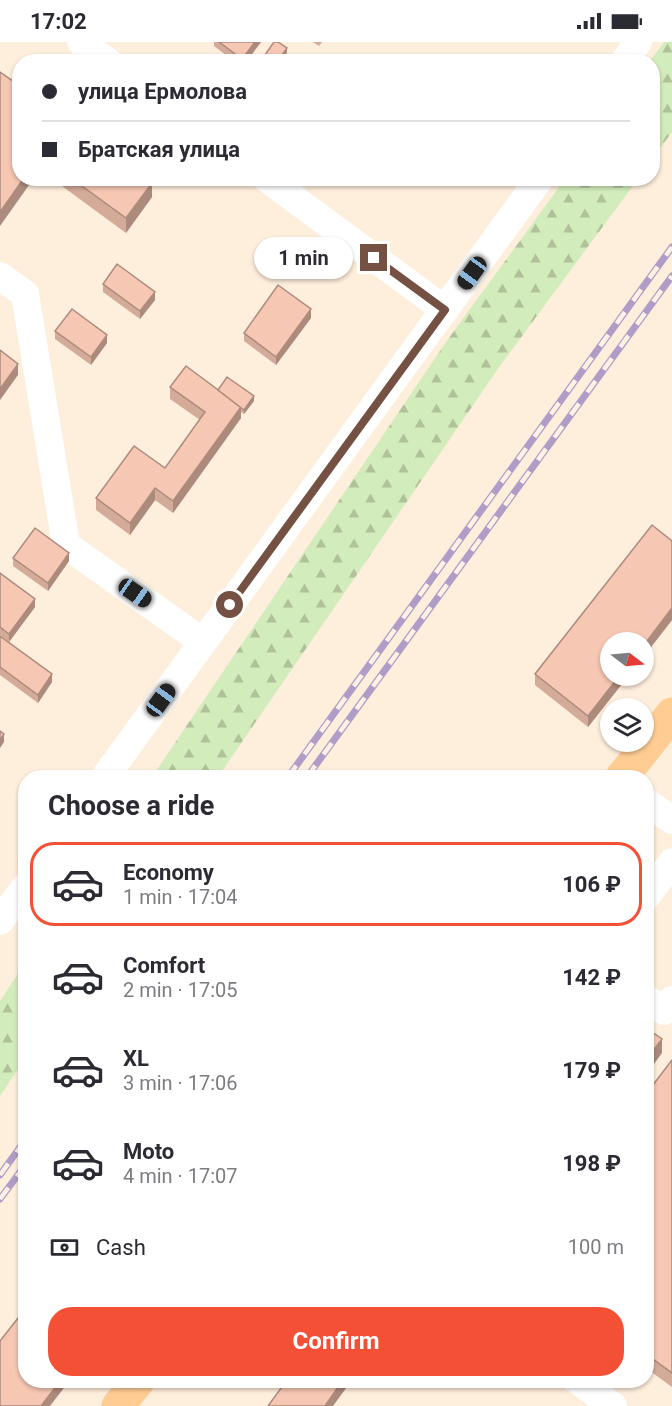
<!DOCTYPE html>
<html lang="en">
<head>
<meta charset="utf-8">
<style>
  body { margin:0; font-family:Roboto,sans-serif; background:#f2f2f3; color:#2b2b33; height:100vh; display:flex; flex-direction:column; font-size:22px; white-space:nowrap }
  * { box-sizing:border-box; margin:0 }
  p { font-size:20px; color:#7c7c81 }
  .icon { flex:none; width:33px; height:33px; fill:none; stroke:currentColor; stroke-width:2; stroke-linecap:round; stroke-linejoin:round }
  .map { position:relative; flex:1; overflow:hidden }
  .panel { position:absolute; left:18px; top:728px; width:636px; height:618px; display:flex; flex-direction:column; background:#fff; border-radius:24px; box-shadow:0 2px 4px #0004 }
  .panel>* { flex:none }
  .hud { position:absolute; left:12px; top:12px; width:648px; height:132px; border-radius:24px; box-shadow:0 2px 4px #0004; display:grid; align-content:center; height:132px; padding:0 30px; background:#fff }
  .needle { width:39px; rotate:106deg }
  .controls { position:absolute; left:600px; top:590px; display:grid; gap:12px }
  .controls a { display:grid; place-items:center; width:54px; height:54px; border-radius:50%; background:#fff; box-shadow:0 2px 4px #0004; font-size:30px }
  .end { position:absolute; width:27px; height:27px; margin:-14px; border:8px solid #755144; background:#fff; box-shadow:0 0 0 3px #fff }
  .from { border-radius:50% }
  .bubble { position:absolute; height:42px; border-radius:21px; background:#fff; box-shadow:0 2px 4px #0004; font-size:20px; font-weight:700; line-height:42px; text-align:center }
  .car { position:absolute; width:18px; height:36px; margin:-18px -9px; border-radius:8px; box-shadow:0 0 4px 2px #0007; background:linear-gradient(#222 24%,#8ab4d8 0 40%,#222 0 76%,#8ab4d8 0 86%,#222 0) }
  .hud b { display:flex; align-items:center; gap:21px; height:57px; font-size:22px }
  .hud b+b { border-top:2px solid #e1e1e2 }
  .hud i { width:15px; height:15px; background:#2b2b33 }
  ul { padding:0; list-style:none }
  li { display:flex; align-items:center; gap:18px; height:84px; margin:0 12px 9px; padding:0 18px; border:3px solid transparent; border-radius:24px }
  li div { flex:1 }
  li b { display:block; font-size:22px }
  li em { font-style:normal; font-weight:700 }
  li.current { border-color:#f45036 }
  li>.icon { width:54px; height:54px; stroke-width:1.5 }
  h2 { padding:0 30px; font-size:27px; line-height:72px }
  .pay { display:flex; align-items:center; gap:15px; height:66px; padding:0 30px; font-size:22px }
  .pay p { margin-inline-start:auto }
  .button { display:flex; gap:12px; margin-top:auto; padding:12px 30px }
  .button a { flex:1; height:69px; border-radius:24px; background:#f45036; color:#fff; font-size:24px; font-weight:700; line-height:69px; text-align:center }
  .status { display:flex; justify-content:space-between; align-items:center; height:42px; padding:0 30px; background:#fff; direction:ltr }
  .status svg { height:16px; fill:currentColor }
  .map>svg:first-child { display:block }
  .forest { fill:url(#forest-firs) }
  .lines { fill:none; stroke-linecap:round; stroke-linejoin:round }
  .minor { stroke:#fff; stroke-width:28 }
  .major { stroke:#ffcd93; stroke-width:33 }
  .rail-casing { stroke:#af9cc7; stroke-width:7 }
  .rail { stroke:#fff2e5; stroke-width:4.5; stroke-dasharray:14; stroke-linecap:butt }
  .wall { fill:#d4ab99 }
  .shaded-wall { fill:#ac8b7d }
  .building { fill:#f6c7b2; stroke:#ac8b7d; stroke-width:1.5 }
  .route { stroke:#755144; stroke-width:8 }
</style>
</head>
<body>
<div class="status"><b>17:02</b><svg viewBox="0 0 49 12"><path d="M0 12V9h3v3zM5 12V6h3v6zM10 12V3h3v9zM15 12V0h3v12zM26 1h20v11H26zM47 4h2v5h-2z"/></svg></div>
<div class="map">
<svg width="672" height="1364" viewBox="0 0 672 1364">
  <defs>
    <pattern id="forest-firs" width="22" height="20" patternUnits="userSpaceOnUse" patternTransform="scale(1.5)"><rect width="22" height="20" fill="#d3ecbb"/><path d="M5 1l3.5 6h-7zM16 11l3.5 6h-7z" fill="#b0c29a"/></pattern>
  </defs>
  <rect width="100%" height="100%" fill="#feeedc"/>
  <g class="forest">
    <polygon points="664,0 672,0 672,90 653,116 652,20 650,19"/>
    <polygon points="565,137 638,137 502,321 218,735 152,735 446,300"/>
    <polygon points="25,921 25,1017 0,1054 0,959"/>
  </g>
  <g class="lines">
    <g class="minor">
      <polyline points="81,0 108,20"/>
      <polyline points="624,20 638,0"/>
      <polyline points="266,136 445,268"/>
      <polyline points="0,234 25,252 66,503 203,600"/>
      <polyline points="105,735 540,136"/>
      <polyline points="646,760 672,778"/>
      <polyline points="646,855 672,820"/>
      <polyline points="0,879 26,844"/>
      <polyline points="646,956 664,969 672,958"/>
      <polyline points="577,1338 613,1364"/>
    </g>
    <g class="major">
      <polyline points="622,735 672,672"/>
      <polyline points="118,1364 139,1338"/>
    </g>
    <defs>
      <g id="rail">
        <polyline points="288,735 672,205"/>
        <polyline points="307,735 672,234"/>
        <polyline points="0,1133 26,1097"/>
        <polyline points="0,1157 26,1122"/>
      </g>
    </defs>
    <use href="#rail" class="rail-casing"/>
    <use href="#rail" class="rail"/>
  </g>
  <g class="wall">
    <polygon points="214,0 261,0 246,20 235,20 214,4"/>
    <polygon points="313,0 322,0 319,4"/>
    <polygon points="51,136 146,136 152,155 126,191"/>
    <polygon points="103,242 155,258 140,277 103,250"/>
    <polygon points="311,276 276,323 244,299 244,291"/>
    <polygon points="55,289 107,301 91,323 55,297"/>
    <polygon points="170,345 218,348 254,359 244,372 241,370 241,376 173,471 155,458 130,493 96,468 96,456 165,426 200,378 170,357"/>
    <polygon points="13,516 69,519 48,549 13,524"/>
    <polygon points="0,531 35,565 9,600 0,593"/>
    <polygon points="672,578 644,614 644,600 610,633 629,633 588,685 535,643 535,632"/>
    <polygon points="0,594 52,640 38,661 0,633"/>
    <polygon points="672,1018 672,1345 646,1326 646,1052"/>
  </g>
  <g class="shaded-wall">
    <polygon points="255,0 261,0 246,20 242,20 242,17"/>
    <polygon points="287,6 287,11 280,20 277,20"/>
    <polygon points="24,136 34,136 0,184 0,170"/>
    <polygon points="152,141 152,155 126,191 126,176"/>
    <polygon points="155,250 155,258 140,277 140,269"/>
    <polygon points="311,267 311,276 276,323 276,315"/>
    <polygon points="107,293 107,301 91,323 91,315"/>
    <polygon points="18,322 18,333 0,358 0,347"/>
    <polygon points="254,354 254,359 244,372 244,368"/>
    <polygon points="241,365 241,376 173,471 173,459"/>
    <polygon points="155,446 155,458 130,493 130,481"/>
    <polygon points="69,511 69,519 48,549 48,541"/>
    <polygon points="35,557 35,565 9,600 9,592"/>
    <polygon points="672,566 672,578 644,614 644,603"/>
    <polygon points="52,632 52,640 38,661 38,653"/>
    <polygon points="620,633 629,633 588,685 588,674"/>
    <polygon points="4,692 4,700 0,706 0,698"/>
    <polygon points="662,997 662,1011 646,1033 646,1018"/>
    <polygon points="61,1338 70,1338 50,1364 41,1364"/>
    <polygon points="343,1338 352,1338 333,1364 325,1364"/>
  </g>
  <g class="building">
    <polygon points="219,0 255,0 242,17"/>
    <polygon points="274,0 278,0 287,6 277,20 260,20"/>
    <polygon points="0,30 20,44 20,136 24,136 0,170"/>
    <polygon points="71,136 146,136 152,141 126,176"/>
    <polygon points="117,222 155,250 140,269 103,242"/>
    <polygon points="278,243 311,267 276,315 244,291"/>
    <polygon points="72,267 107,293 91,315 55,289"/>
    <polygon points="0,308 18,322 0,347"/>
    <polygon points="186,324 241,365 173,459 155,446 130,481 96,456 134,404 165,426 205,370 170,345"/>
    <polygon points="227,335 254,354 244,368 218,348"/>
    <polygon points="652,483 672,499 672,566 644,603 644,600 610,600 610,633 620,633 588,674 535,632"/>
    <polygon points="35,486 69,511 48,541 13,516"/>
    <polygon points="0,531 35,557 9,592 0,585"/>
    <polygon points="0,594 52,632 38,653 0,625"/>
    <polygon points="0,689 4,692 0,698"/>
    <polygon points="646,986 662,997 646,1018"/>
    <polygon points="672,1018 672,1331 646,1312 646,1052"/>
    <polygon points="26,1266 26,1338 61,1338 41,1364 0,1364 0,1299"/>
    <polygon points="287,1338 343,1338 325,1364 268,1364"/>
  </g>
  <g class="lines">
    <polyline class="route" points="230,563 445,268 374,216"/>
  </g>
</svg>
<div class="controls">
<a><svg class="needle" viewBox="-14 -14 28 28"><path d="M0-13l5 13h-10z" fill="#e53935"/><path d="M0 13l5-13h-10z" fill="#7c7c81"/></svg></a>
<a><svg class="icon" aria-label="layers" viewBox="0 0 24 24"><path d="M12 4l9 5-9 5-9-5zM3 14l9 5 9-5"/></svg></a>
</div>
<i class="end from" style="left:230px;top:563px"></i>
<i class="end" style="left:374px;top:216px"></i>
<div class="bubble" style="left:254px;top:195px;width:99px">1 min</div>
<i class="car" style="left:472px;top:231px;rotate:216deg"></i>
<i class="car" style="left:135px;top:551px;rotate:125deg"></i>
<i class="car" style="left:161px;top:658px;rotate:36deg"></i>
<div class="hud">
<b><i class="from"></i>улица Ермолова</b>
<b><i></i>Братская улица</b>
</div>
<section class="panel">
<h2>Choose a ride</h2>
<ul>
<li class="current"><svg class="icon" aria-label="car" viewBox="0 0 24 24"><path d="M5 17H2v-5l4-1 3-4h7l3 4 3 1v5h-3M9 17h6M6 11h13"/><circle cx="7" cy="17" r="2"/><circle cx="17" cy="17" r="2"/></svg><div><b>Economy</b><p>1 min · 17:04</p></div><em>106 ₽</em></li>
<li><svg class="icon" aria-label="car" viewBox="0 0 24 24"><path d="M5 17H2v-5l4-1 3-4h7l3 4 3 1v5h-3M9 17h6M6 11h13"/><circle cx="7" cy="17" r="2"/><circle cx="17" cy="17" r="2"/></svg><div><b>Comfort</b><p>2 min · 17:05</p></div><em>142 ₽</em></li>
<li><svg class="icon" aria-label="car" viewBox="0 0 24 24"><path d="M5 17H2v-5l4-1 3-4h7l3 4 3 1v5h-3M9 17h6M6 11h13"/><circle cx="7" cy="17" r="2"/><circle cx="17" cy="17" r="2"/></svg><div><b>XL</b><p>3 min · 17:06</p></div><em>179 ₽</em></li>
<li><svg class="icon" aria-label="car" viewBox="0 0 24 24"><path d="M5 17H2v-5l4-1 3-4h7l3 4 3 1v5h-3M9 17h6M6 11h13"/><circle cx="7" cy="17" r="2"/><circle cx="17" cy="17" r="2"/></svg><div><b>Moto</b><p>4 min · 17:07</p></div><em>198 ₽</em></li>
</ul>
<div class="pay"><svg class="icon" aria-label="cash" viewBox="0 0 24 24"><path d="M3 7h18v10H3z"/><circle cx="12" cy="12" r="2"/></svg>Cash<p>100 m</p></div>
<div class="button"><a>Confirm</a></div>
</section>
</div>
</body>
</html>
